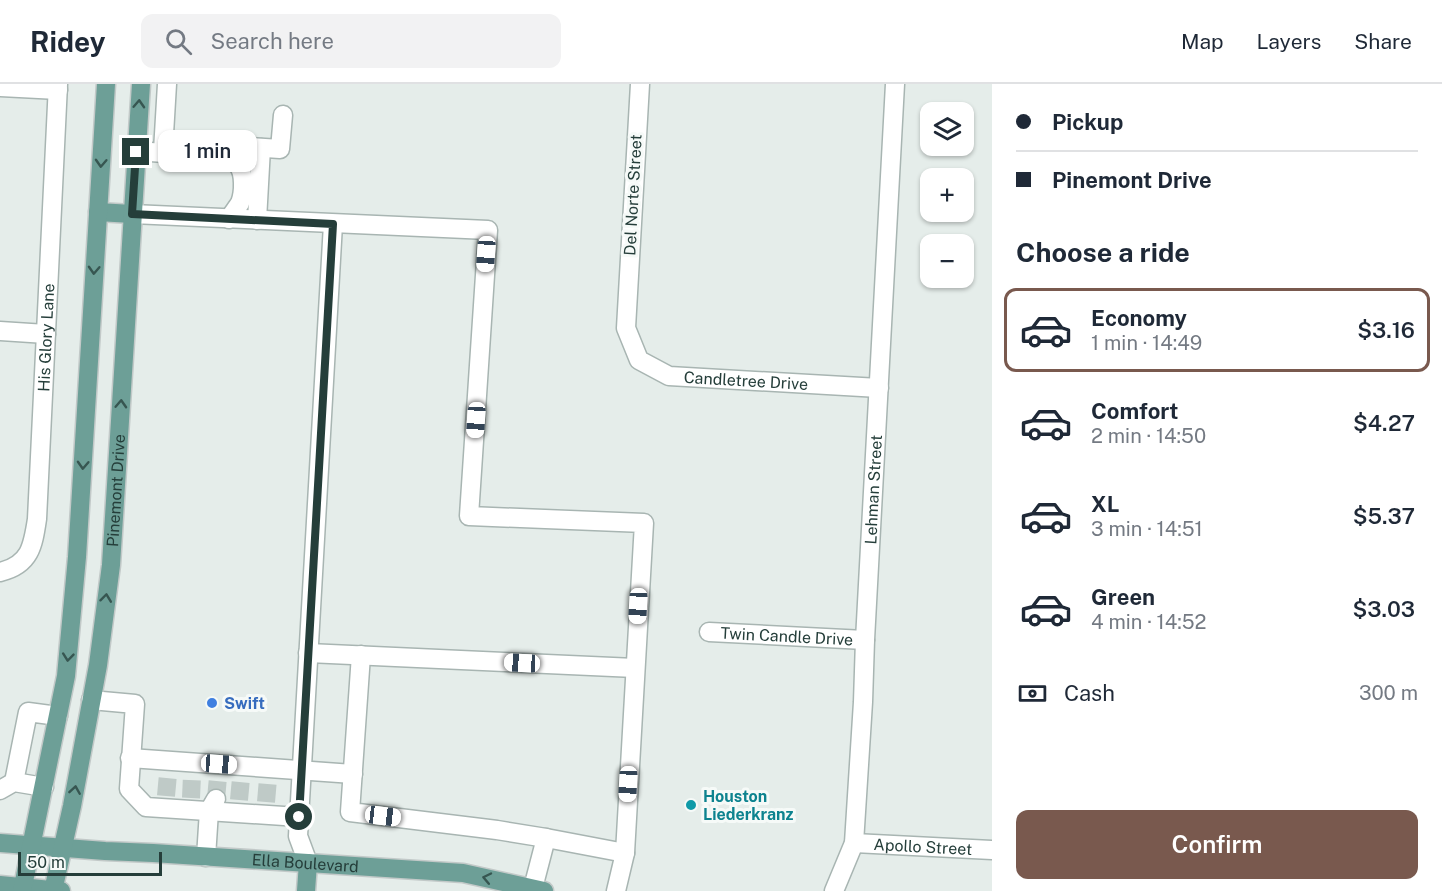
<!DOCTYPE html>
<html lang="en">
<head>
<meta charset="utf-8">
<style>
  body { margin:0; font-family:"Public Sans",sans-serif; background:#f2f2f3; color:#1f2937; height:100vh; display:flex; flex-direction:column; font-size:22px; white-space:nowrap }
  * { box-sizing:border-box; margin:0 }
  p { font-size:20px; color:#747a83 }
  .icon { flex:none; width:33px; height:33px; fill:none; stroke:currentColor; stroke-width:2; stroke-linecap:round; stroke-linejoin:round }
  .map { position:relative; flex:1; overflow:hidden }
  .drawer { display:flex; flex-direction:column; background:#fff; width:450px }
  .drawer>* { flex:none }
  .hud { display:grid; align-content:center; height:132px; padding:0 24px; background:#fff }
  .controls { position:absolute; left:920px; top:18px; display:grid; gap:12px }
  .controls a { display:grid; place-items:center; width:54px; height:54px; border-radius:12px; background:#fff; box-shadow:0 2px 4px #0004; font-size:30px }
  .scale { position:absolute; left:18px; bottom:15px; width:144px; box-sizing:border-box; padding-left:6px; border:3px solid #253e3a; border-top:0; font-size:16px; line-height:21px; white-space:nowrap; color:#253e3a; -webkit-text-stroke:4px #f6faf8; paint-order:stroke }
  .end { position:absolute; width:27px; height:27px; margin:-14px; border:8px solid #253e3a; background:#fff; box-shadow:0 0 0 3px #fff }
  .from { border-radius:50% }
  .bubble { position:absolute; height:42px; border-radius:12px; background:#fff; box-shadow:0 2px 4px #0004; font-size:20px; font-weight:600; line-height:42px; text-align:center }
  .car { position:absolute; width:18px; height:36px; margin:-18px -9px; border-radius:8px; box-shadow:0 0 4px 2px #0007; background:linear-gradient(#fff 24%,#345 0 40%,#fff 0 76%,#345 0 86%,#fff 0) }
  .hud b { display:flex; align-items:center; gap:21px; height:57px; font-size:22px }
  .hud b+b { border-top:2px solid #e0e1e3 }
  .hud i { width:15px; height:15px; background:#1f2937 }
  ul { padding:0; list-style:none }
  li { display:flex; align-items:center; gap:18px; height:84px; margin:0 12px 9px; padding:0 12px; border:3px solid transparent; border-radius:12px }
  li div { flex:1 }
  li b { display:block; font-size:22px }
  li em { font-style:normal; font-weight:600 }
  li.selected { border-color:#79594e }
  li>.icon { width:54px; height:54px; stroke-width:1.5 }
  h2 { padding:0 24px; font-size:27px; line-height:72px }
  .pay { display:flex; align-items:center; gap:15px; height:66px; padding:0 24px; font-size:22px }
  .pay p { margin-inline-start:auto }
  .primary-button { display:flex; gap:12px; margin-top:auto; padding:12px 24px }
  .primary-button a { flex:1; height:69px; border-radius:12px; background:#79594e; color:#fff; font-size:24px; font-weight:600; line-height:69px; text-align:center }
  header { display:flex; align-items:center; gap:36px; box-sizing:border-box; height:84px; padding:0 30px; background:#fff; border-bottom:2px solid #e0e1e3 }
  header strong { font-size:28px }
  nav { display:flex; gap:33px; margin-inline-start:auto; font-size:21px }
  .search { width:420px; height:54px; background:#f2f2f3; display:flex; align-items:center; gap:15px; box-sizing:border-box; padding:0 21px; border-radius:12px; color:#747a83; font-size:22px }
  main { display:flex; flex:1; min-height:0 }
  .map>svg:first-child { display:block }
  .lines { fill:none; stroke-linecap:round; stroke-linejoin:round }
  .minor-tunnel { stroke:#bfcac7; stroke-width:18; stroke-dasharray:18 9; stroke-linecap:butt }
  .minor-casing { stroke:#a8b5b2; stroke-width:21 }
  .major-casing { stroke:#c2c9c8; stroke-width:21 }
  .minor { stroke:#fff; stroke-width:18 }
  .major { stroke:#6d9f97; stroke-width:18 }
  .oneway { stroke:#375651 }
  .route { stroke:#253e3a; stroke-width:8 }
  .shop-dot { fill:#3f7fe0; stroke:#f6faf8; stroke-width:2 }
  .culture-dot { fill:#0f9aa8; stroke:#f6faf8; stroke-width:2 }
  .labels { text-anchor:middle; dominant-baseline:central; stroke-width:6; stroke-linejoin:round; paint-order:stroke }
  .street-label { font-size:16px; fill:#253e3a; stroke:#f6faf8 }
  .shop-label { font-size:16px; font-weight:bold; fill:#366cbe; stroke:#f6faf8; text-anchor:start }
  .culture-label { font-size:16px; font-weight:bold; fill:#0d838f; stroke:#f6faf8; text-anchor:start }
</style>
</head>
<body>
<header>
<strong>Ridey</strong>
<div class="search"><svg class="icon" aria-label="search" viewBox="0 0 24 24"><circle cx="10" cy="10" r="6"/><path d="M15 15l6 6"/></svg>Search here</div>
<nav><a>Map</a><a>Layers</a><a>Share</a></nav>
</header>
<main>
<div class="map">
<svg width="992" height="807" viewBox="0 0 992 807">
  <rect width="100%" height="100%" fill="#e5edea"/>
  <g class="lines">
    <g class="minor-tunnel">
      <polyline points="166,712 168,690"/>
      <polyline points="191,714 192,691"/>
      <polyline points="216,715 218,693"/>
      <polyline points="239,716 241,694"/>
      <polyline points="266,718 268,695"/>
    </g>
    <defs>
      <g id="minor">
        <path id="s1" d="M640,0L626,244L639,276L669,292L879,304"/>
        <polyline points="0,3 58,6"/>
        <polyline points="164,57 280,65 283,31"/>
        <path d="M137,67L218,73C224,74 232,75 237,80C245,88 244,109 240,119C237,124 232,130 229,135"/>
        <polyline points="163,67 167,0"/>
        <polyline points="132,130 488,146 469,432 644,439 625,769 616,807"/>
        <polyline points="257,136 261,64"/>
        <polyline points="0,247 46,250"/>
        <path id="s2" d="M0,488C30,481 33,462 37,435L58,0"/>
        <path id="s3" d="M709,548L865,556"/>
        <polyline points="308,569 635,584"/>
        <polyline points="361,571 350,728 497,746 546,754 625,769"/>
        <polyline points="91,616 135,620 129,705 146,723 299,733"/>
        <polyline points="130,674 353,690"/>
        <polyline points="14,698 28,628 58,632"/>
        <polyline points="0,706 14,698 44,703"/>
        <path id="s4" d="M854,759L992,766"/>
        <polyline points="206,773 209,727 216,715"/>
        <polyline points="308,779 298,752 333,140"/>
        <polyline points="533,804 546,754"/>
        <path id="s5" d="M834,807L854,759L863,618L865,556L895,0"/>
      </g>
      <g id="major">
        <polyline points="98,128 132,130"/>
        <path id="s6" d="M0,759L105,767L153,769L463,789L544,807"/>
        <polyline points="0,801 61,807"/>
        <polyline points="22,807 66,592 77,473 106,0"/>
        <path id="s7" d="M53,807L72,722L98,581L111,481L141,0"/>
        <polyline points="306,807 308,779"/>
      </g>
    </defs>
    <use href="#minor" class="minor-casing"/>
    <use href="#major" class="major-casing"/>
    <use href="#minor" class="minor"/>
    <use href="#major" class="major"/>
  </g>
  <defs><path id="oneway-chevron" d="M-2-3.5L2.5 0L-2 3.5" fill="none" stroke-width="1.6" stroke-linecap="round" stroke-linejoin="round" transform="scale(1.5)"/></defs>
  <g class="oneway">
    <use href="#oneway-chevron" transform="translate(139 20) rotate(-87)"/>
    <use href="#oneway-chevron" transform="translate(101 79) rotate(93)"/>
    <use href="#oneway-chevron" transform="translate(94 186) rotate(93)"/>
    <use href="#oneway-chevron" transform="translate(121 320) rotate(-87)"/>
    <use href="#oneway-chevron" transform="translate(83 381) rotate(93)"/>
    <use href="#oneway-chevron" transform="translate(106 514) rotate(-83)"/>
    <use href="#oneway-chevron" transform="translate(68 573) rotate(96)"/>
    <use href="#oneway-chevron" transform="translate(75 706) rotate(-81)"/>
    <use href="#oneway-chevron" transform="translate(487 794) rotate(-168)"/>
  </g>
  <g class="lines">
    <polyline class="route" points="136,68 132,130 333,140 299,733"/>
  </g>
  <circle class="shop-dot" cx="212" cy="619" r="6"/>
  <circle class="culture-dot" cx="691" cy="721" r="6"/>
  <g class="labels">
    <g class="street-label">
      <text transform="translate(633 111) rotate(-87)">Del Norte Street</text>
      <text stroke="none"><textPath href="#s2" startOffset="252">His Glory Lane</textPath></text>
      <text stroke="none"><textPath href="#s1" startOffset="390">Candletree Drive</textPath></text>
      <text stroke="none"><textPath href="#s5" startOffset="406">Lehman Street</textPath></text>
      <text stroke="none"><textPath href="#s7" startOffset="406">Pinemont Drive</textPath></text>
      <text stroke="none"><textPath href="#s3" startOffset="78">Twin Candle Drive</textPath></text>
      <text stroke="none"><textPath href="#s4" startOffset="69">Apollo Street</textPath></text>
      <text stroke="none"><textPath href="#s6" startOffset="306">Ella Boulevard</textPath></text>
    </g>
    <g class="shop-label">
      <text x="224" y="619">Swift</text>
    </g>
    <g class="culture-label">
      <text x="703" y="712">Houston<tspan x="703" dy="18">Liederkranz</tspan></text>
    </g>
  </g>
</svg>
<div class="controls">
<a><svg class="icon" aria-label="layers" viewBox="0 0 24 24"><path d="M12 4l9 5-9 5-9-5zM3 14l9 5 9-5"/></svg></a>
<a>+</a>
<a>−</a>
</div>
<div class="scale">50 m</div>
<i class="end from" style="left:299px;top:733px"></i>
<i class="end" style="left:136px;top:68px"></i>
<div class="bubble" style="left:158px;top:46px;width:99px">1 min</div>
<i class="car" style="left:486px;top:170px;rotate:184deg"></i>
<i class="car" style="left:476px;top:336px;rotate:184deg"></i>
<i class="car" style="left:638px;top:522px;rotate:183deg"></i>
<i class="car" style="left:522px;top:579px;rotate:273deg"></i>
<i class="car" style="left:219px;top:680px;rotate:94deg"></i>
<i class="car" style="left:628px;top:700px;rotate:183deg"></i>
<i class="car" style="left:383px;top:732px;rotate:97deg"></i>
</div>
<section class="drawer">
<div class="hud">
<b><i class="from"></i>Pickup</b>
<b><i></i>Pinemont Drive</b>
</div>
<h2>Choose a ride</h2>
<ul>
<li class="selected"><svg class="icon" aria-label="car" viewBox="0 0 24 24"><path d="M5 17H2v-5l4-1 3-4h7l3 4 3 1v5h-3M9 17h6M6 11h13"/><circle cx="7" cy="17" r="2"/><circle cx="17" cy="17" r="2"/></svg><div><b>Economy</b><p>1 min · 14:49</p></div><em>$3.16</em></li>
<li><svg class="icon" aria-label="car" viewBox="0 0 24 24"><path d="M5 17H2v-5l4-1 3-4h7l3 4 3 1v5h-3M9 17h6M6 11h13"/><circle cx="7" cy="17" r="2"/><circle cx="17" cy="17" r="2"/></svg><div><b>Comfort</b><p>2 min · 14:50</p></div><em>$4.27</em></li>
<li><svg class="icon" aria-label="car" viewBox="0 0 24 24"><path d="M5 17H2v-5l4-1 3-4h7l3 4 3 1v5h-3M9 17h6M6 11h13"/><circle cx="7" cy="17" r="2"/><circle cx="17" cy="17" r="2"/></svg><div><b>XL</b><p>3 min · 14:51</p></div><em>$5.37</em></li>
<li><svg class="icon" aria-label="car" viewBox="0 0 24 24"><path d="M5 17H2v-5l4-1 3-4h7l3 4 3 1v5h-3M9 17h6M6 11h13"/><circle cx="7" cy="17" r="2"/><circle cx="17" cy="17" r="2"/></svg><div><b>Green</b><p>4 min · 14:52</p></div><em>$3.03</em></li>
</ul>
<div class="pay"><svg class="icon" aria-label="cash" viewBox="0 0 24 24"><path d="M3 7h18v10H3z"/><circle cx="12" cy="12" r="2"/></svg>Cash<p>300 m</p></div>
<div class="primary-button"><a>Confirm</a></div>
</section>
</main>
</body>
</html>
